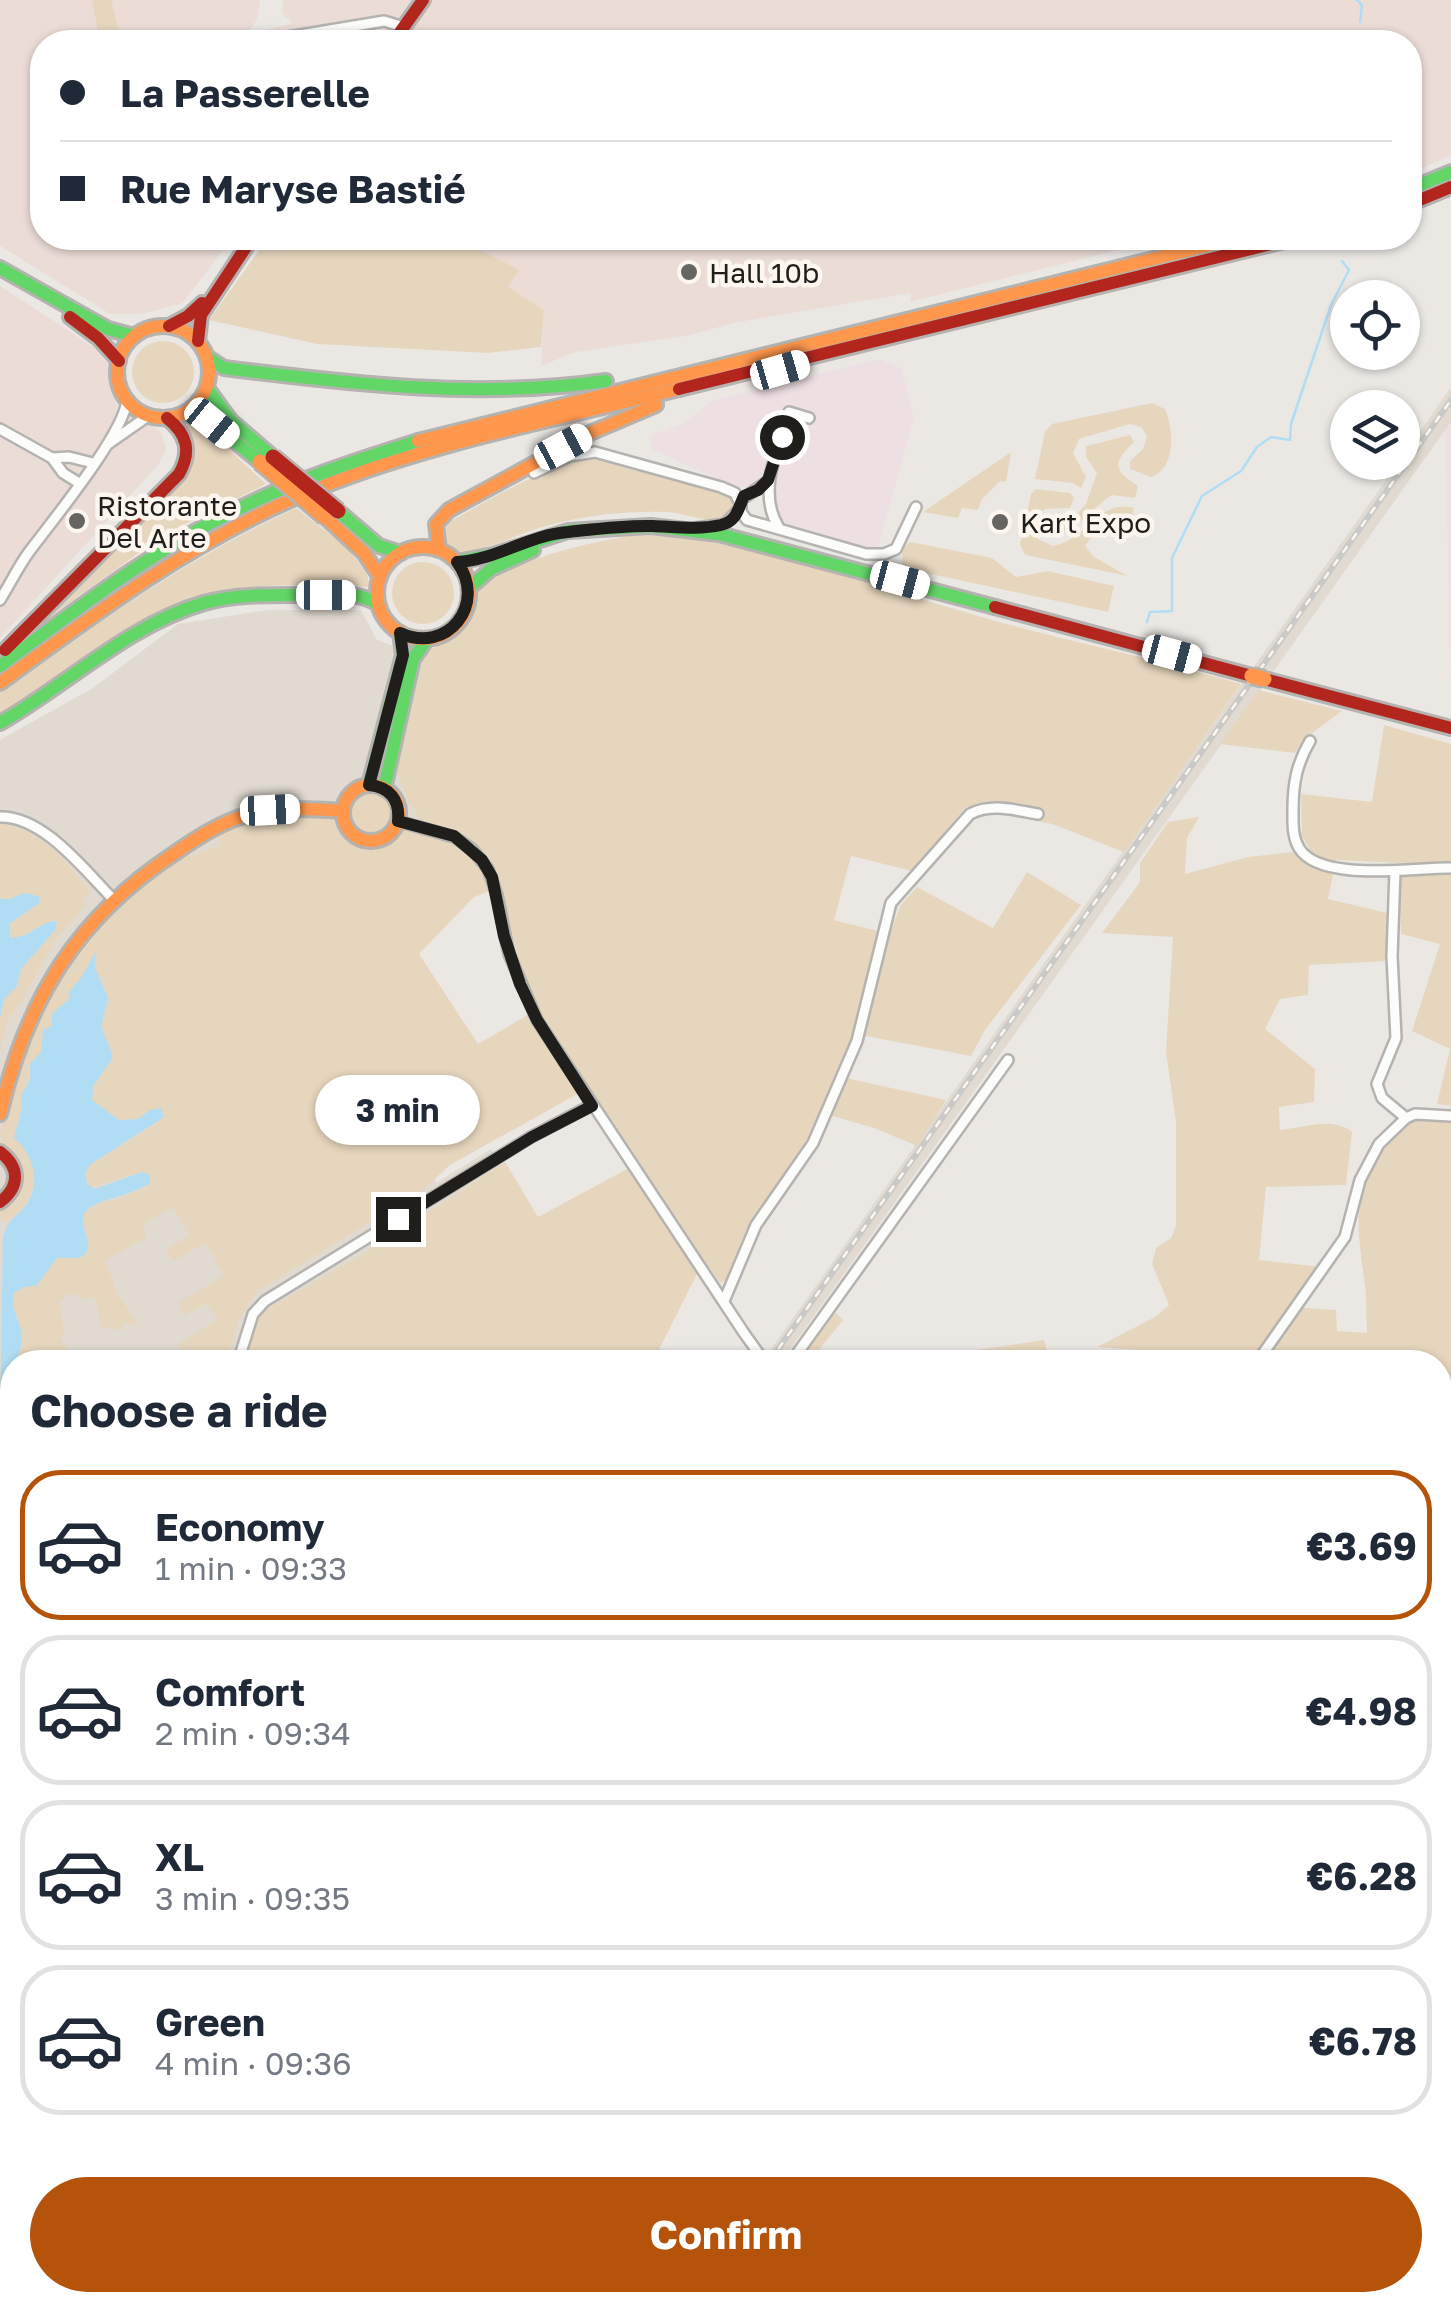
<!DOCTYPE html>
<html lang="en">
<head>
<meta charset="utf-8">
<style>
  body { margin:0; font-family:"Golos Text",sans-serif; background:#f2f2f3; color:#1f2937; height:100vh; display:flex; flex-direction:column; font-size:38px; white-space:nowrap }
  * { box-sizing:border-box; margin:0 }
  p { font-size:32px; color:#747a83 }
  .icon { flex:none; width:55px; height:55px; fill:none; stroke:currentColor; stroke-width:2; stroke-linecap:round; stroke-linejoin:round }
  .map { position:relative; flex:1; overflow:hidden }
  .sheet { position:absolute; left:0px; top:1350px; width:1452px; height:962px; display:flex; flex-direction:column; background:#fff; border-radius:40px 40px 0 0; box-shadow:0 2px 8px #0004 }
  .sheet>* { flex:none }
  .hud { position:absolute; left:30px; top:30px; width:1392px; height:220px; border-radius:40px; box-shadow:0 2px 8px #0004; display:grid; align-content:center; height:220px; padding:0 30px; background:#fff }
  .tools { position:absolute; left:1330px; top:280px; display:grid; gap:20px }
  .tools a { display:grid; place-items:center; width:90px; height:90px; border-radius:50%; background:#fff; box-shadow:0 2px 8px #0004; font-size:50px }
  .end { position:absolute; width:45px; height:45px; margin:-22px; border:12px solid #1f1e1b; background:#fff; box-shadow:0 0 0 5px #fff }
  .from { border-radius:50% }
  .bubble { position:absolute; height:70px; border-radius:35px; background:#fff; box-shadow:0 2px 8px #0004; font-size:32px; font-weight:700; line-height:70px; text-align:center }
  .car { position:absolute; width:30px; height:60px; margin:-30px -15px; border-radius:12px; box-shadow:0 0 8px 2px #0007; background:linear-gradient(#fff 24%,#345 0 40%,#fff 0 76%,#345 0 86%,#fff 0) }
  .hud b { display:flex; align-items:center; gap:35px; height:95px; font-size:38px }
  .hud b+b { border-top:2px solid #e0e1e3 }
  .hud i { width:25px; height:25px; background:#1f2937 }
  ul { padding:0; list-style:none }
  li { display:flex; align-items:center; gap:30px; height:150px; margin:0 20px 15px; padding:0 10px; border:5px solid #e0e1e3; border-radius:40px }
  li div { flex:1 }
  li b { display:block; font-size:38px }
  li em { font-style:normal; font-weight:700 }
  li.current { border-color:#b45309 }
  li>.icon { width:90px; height:90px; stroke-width:1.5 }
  h2 { padding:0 30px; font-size:45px; line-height:120px }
  .cta { display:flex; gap:20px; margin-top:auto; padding:20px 30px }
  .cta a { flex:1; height:115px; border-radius:60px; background:#b45309; color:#fff; font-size:40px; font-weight:700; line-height:115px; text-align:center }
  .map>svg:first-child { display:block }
  .commercial { fill:#ebdcd6 }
  .industrial { fill:#eedfe3 }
  .built { fill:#e0dad0 }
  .green { fill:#e7d6be; fill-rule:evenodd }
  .water { fill:#b0ddf4 }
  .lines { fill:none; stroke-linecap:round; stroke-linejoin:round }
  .stream { stroke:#b0ddf4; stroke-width:2.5 }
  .street-casing { stroke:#b5b3b0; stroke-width:14 }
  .fast-casing { stroke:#b5b3b0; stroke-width:18 }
  .slow-casing { stroke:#b5b3b0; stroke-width:18 }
  .jam-casing { stroke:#b5b3b0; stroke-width:18 }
  .street { stroke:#fcfcfb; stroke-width:9 }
  .fast { stroke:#63d668; stroke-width:12 }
  .slow { stroke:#ff974d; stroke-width:12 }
  .jam { stroke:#b3261e; stroke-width:12 }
  .rail-casing { stroke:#c9c9c7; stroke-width:6 }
  .rail { stroke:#fcf6ee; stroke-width:2.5; stroke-dasharray:8; stroke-linecap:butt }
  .slow-bridge-casing { stroke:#b5b3b0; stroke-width:20; stroke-linecap:butt }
  .jam-bridge-casing { stroke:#b5b3b0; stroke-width:20; stroke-linecap:butt }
  .slow-bridge { stroke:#ff974d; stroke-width:15 }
  .jam-bridge { stroke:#b3261e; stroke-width:15 }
  .route { stroke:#1f1e1b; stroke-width:12 }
  .poi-dot { fill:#666561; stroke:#fcf6ee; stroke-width:4 }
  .labels { text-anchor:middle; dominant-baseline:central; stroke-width:9; stroke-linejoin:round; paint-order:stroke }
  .poi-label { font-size:28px; fill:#1f1e1b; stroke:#fcf6ee; text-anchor:start }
</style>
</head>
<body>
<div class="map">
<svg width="1451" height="2311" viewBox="0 0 1451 2311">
  <rect width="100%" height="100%" fill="#ebe8e4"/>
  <g class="commercial">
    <polygon points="0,0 260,0 257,20 245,36 292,23 282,13 283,0 1451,0 1451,155 1410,174 1410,42 410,42 414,35 378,30 313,42 42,42 42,238 232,238 183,303 142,314 110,314 0,246"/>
    <polygon points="457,238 1166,238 910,302 911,293 733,323 691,335 575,352 541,366 544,310 508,287 518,270"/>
    <polygon points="0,286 106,355 116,404 161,432 166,449 159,464 0,638"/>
  </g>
  <g class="industrial">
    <polygon points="880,359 902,369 914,418 877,551 784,526 775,515 770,492 756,486 737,487 651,449 650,436 682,424 714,400"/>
    <polygon points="1451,422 1451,687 1445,430"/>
  </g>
  <g class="built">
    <polygon points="1451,387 1451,422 781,1362 762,1362 1398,463 1402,462 1403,456"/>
    <polygon points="267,610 361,610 377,640 437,662 452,813 350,1012 436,1183 491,1149 534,1221 696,1274 652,1362 12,1362 12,2300 73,2300 65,2311 0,2311 0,740 93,688 178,624"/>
  </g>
  <g class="green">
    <polygon points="92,0 111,0 122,42 100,42"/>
    <polygon points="268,238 457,238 519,270 508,287 544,310 541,347 488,353 317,344 209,320"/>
    <circle cx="163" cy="372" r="31"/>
    <path d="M1152,403L1165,409C1174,430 1176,469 1151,477L1130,469V461L1143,449L1147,436L1141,427L1130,424L1079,439L1073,453L1086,477L1081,488L1073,483L1035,479L1045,432L1052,424Z"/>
    <polygon points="183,418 202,424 266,484 165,534 28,633 188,469 178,419"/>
    <path d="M1130,435L1134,442C1112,463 1113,470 1138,486L1135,498L1112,495C1091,507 1074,539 1048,532L1044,525L1048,519L1074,518L1086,504L1097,473L1086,457V446Z"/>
    <polygon points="1011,452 1006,482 1000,481 982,499 978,510 962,508 958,518 923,512"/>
    <path d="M597,459L725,493L735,500L736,506C716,533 692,512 664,512C628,511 590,515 554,524C526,530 500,545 472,552L459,553L447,542L446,528L449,522C490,500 551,461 597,459Z"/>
    <path d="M1036,489L1070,493L1074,498L1070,508L1045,509C1031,516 1033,527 1038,539L1053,546C1087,540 1099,498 1134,508L1132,515L1090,539L1085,546L1094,557L1128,576L1025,555L1020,544L1031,494Z"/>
    <path d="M296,508C318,526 369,558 370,587C308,583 238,582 179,603L0,718V693C95,624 189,557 296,508Z"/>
    <path d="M634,535C654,536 675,534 695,537C788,552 878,587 968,613C1058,640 1151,657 1241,684L1124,852L1052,824L966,807L912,871L851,856L834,920L890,934L900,906L917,887L993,928L1027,872L1081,905L985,1030L971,1056L855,1034L837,1076L946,1100L917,1146L874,1128L819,1112L808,1137L745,1232L726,1280L720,1283L709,1267L698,1272L653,1362H246L259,1314L390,1238L505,1162L538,1217L638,1163L588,1088L450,1165L424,1189L262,1288C239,1309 234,1333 227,1362H188L178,1344L217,1320L207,1303L184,1316L177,1303L224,1276L205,1243L173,1261L166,1250L189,1235L173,1207L142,1225L147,1237L105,1260L118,1295L138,1324L124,1323L123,1331L100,1327L96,1297L81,1299L77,1294L66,1295L60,1303L64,1334L61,1336L62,1342H65L68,1362H15C33,1325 10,1323 14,1293L24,1287L36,1286L57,1258H78L88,1244L82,1221L84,1213L99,1202L117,1200L147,1187L142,1172L90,1187L85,1181L86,1168L160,1122L150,1110L138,1119L119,1120L92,1100L93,1086L112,1059V1053L101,1027L108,998L95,968L96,952L70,998L52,1014V1026L21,1096L22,1108L14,1138C42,1163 41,1199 7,1221L0,1220V1207L17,1193L0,1135L12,1074L52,979L110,909L184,851L191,857L221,845L216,833C263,815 282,814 331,816C348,831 360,854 386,841C394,837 400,831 407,828L418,832V814L409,804L397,771L425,653C444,641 466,634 473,611C476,602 476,595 479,587C527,556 578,545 634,535ZM501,887L517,954L536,1010L478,1044L419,954L474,897Z"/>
    <polygon points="910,542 992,558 1016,577 1048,571 1114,586 1108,612 903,568 902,549"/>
    <circle cx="423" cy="593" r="31"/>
    <polygon points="1259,690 1266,692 1342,711 1304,739 1295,753 1220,744"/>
    <path d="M1384,725L1451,744V1106L1437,1104L1450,1049L1412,1031L1440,944L1401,934L1399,863L1336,860L1328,899L1387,913V961L1309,965L1308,995L1280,999L1265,1029L1315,1069L1314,1102L1279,1107L1280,1130C1303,1128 1333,1116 1352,1132L1346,1185L1266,1187L1259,1260L1321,1267L1291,1307L1336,1310L1337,1331L1367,1333C1366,1317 1367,1301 1365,1286C1358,1236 1348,1179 1388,1139C1408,1119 1423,1117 1451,1121V1729L1440,1718V1362H1257L1247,1358L1097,1347L1155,1317L1169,1305L1152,1264L1156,1248L1171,1238L1176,1226V1122L1166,1052L1173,937L1102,933L1140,882V863L1168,822L1199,817L1187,838L1185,874L1248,857L1310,850L1302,836L1301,794L1372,802Z"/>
    <circle cx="371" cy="813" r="20"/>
    <path d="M0,824C42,828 65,862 91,892L81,901L85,906L56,939L21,1002L8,1019L0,1052V1018L4,999L17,985L21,969L55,930L17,939L7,933L12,920L36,906L16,898L0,899Z"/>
    <polygon points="831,1308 843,1320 818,1351 815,1360 850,1354 900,1354 903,1362 795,1362"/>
    <polygon points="1044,1340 1048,1355 1055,1362 1072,1359 1071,1362 938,1362 958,1353"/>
    <polygon points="9,1448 12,1449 12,1544 1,1537 0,1529 0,1460"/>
    <polygon points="0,1582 12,1591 12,1726 7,1759 0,1758"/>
    <polygon points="321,2300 461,2300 458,2311 316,2311"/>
  </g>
  <g class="water">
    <path d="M25,893L39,896V903L9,924L10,937C27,941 39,921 57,921L55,930L21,969L17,986L4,999L0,1018V899H10Z"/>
    <path d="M96,951L95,968L108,998L101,1027L112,1053V1059L93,1086L92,1100L119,1120L138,1119L150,1110L161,1108L164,1117L91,1164L85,1172L87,1184L95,1189L142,1172L150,1175V1183C134,1195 94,1200 85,1212C76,1225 99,1248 81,1257C75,1259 64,1257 57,1258L36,1286L24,1287L14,1293C9,1323 33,1324 15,1362H12V1420L0,1418L3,1238C8,1216 19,1217 28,1202C41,1180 32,1153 14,1138L22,1108L21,1096L30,1079V1064L41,1052L43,1030L52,1026V1014L70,998L68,993L83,975Z"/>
  </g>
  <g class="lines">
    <g class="stream">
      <polyline points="1357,0 1362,5 1360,22"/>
      <polyline points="1333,244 1336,248"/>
      <polyline points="1147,622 1150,612 1172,611 1172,558 1202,496 1241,471 1257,447 1271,437 1290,440 1291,424 1331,305 1349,270 1342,261"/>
    </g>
    <defs>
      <g id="street">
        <polyline points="258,42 384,21 404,27"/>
        <polyline points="0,429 52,458 69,457 93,463"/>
        <polyline points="108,444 148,416"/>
        <polyline points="52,458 63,473 79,483"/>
        <polyline points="534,473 570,456 595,452 721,487 735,493 740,504"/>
        <polyline points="768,481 741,500 741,512 747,520 866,554 884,554 896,549 916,507"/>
        <path d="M778,526C757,491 778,449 789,412L809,418"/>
        <polyline points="696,528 725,524 740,508"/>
        <path d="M0,600C10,584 18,567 29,552C52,521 124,434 127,400"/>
        <path d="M1310,741C1297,763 1293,783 1293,809C1293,822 1292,836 1299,848C1320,883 1415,867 1451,868"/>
        <path d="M0,817C44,816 85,871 114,900"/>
        <polyline points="398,821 454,837 472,849 488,869 497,895 509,954 537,1020 744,1333 759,1354 769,1362"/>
        <polyline points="1395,871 1392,956 1396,1038 1377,1084 1382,1098 1406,1118"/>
        <path d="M724,1301L756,1225L813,1143L857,1041L891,903L970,814C992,803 1014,810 1038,814"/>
        <polyline points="238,1362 253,1314 265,1301 531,1137 592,1105"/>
        <polyline points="791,1362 1008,1060"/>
        <polyline points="1257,1362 1345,1237 1360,1180 1379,1144 1406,1118 1415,1114 1451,1116"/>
        <polyline points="1440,1725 1451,1736"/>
        <polyline points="0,1765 12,1766"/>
        <polyline points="0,2125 12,2155"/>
        <polyline points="0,2161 12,2162"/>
        <polyline points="728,2300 729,2311"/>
        <polyline points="559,2311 572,2300"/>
        <polyline points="1204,2311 1206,2300"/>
      </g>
      <g id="fast">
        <polyline points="1410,189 1451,172"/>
        <polyline points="0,268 108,329 134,336"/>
        <path d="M207,357L224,368C352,384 477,399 606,381"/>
        <polyline points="207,388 231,421 273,457"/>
        <polyline points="184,413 215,425 260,462"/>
        <polyline points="338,511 379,546 401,553"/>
        <polyline points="457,562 493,555 568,531 651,526 719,534 995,607"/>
        <polyline points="469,588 491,569 533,550"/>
        <path d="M0,666C76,610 152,550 238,509C296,480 357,460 418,441"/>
        <path d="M0,723C68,684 128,625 204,603C236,594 271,595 303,595C329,595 356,590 378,604"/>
        <polyline points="369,785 403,655 400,633"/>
        <polyline points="384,789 413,659 427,639"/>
        <polyline points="0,1862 12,1772"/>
      </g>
      <g id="slow">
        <circle cx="163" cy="372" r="46"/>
        <polyline points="418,441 1238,238"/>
        <polyline points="325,517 364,553 380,577"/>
        <circle cx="423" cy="593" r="46"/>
        <polyline points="439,550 436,524 449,510 590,433 656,405"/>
        <path d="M0,683C97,612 193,541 304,494C423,444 554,420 679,389"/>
        <circle cx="371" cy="813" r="28"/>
        <path d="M0,1114C26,1001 76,918 175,853C198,837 223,821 250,814C280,807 312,809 342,811"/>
      </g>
      <g id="jam">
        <polyline points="393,42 423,0"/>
        <polyline points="1410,204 1451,187"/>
        <polyline points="70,317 98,338 119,361"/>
        <polyline points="169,326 188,316 202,303"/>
        <polyline points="198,341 201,315 252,238"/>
        <polyline points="679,389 1296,238"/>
        <polyline points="995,607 1252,676"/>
        <path d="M5,650L179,474C192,451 187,434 167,418"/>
        <polyline points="1264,679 1451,728"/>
        <path d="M0,1152C20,1167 20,1187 0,1202"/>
        <polyline points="0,1576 12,1585"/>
      </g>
    </defs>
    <use href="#street" class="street-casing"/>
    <use href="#fast" class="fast-casing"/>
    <use href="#slow" class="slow-casing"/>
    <use href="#jam" class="jam-casing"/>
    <use href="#street" class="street"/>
    <use href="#fast" class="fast"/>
    <use href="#slow" class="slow"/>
    <use href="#jam" class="jam"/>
    <defs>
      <g id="rail">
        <polyline points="769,1362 1451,400"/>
        <polyline points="95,2311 102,2300"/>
      </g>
    </defs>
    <use href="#rail" class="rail-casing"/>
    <use href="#rail" class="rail"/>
    <defs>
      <g id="slow-bridge">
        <polyline points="260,462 325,517"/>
        <polyline points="1252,676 1264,679"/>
      </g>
      <polyline id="jam-bridge" points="273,457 338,511"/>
    </defs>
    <use href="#slow-bridge" class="slow-bridge-casing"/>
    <use href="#jam-bridge" class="jam-bridge-casing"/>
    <use href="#slow-bridge" class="slow-bridge"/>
    <use href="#jam-bridge" class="jam-bridge"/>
  </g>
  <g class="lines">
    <path class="route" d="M398,1219L532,1137L592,1106L537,1020L520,984L504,936L492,877L482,860L454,836L398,821C400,800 390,787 369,785L403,655L400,633C447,655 488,604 457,562C496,560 529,535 568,532C596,529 625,525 653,526C677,527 698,530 721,525C737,521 738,509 744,496L758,490L768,480L782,437"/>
  </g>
  <g class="poi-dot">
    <circle cx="689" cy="272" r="10"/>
    <circle cx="77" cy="521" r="10"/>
    <circle cx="1000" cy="522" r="10"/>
  </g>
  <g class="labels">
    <g class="poi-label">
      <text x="709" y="272">Hall 10b</text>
      <text x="97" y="505">Ristorante<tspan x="97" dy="32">Del Arte</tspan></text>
      <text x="1020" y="522">Kart Expo</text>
    </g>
  </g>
</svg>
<div class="tools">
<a><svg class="icon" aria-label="locate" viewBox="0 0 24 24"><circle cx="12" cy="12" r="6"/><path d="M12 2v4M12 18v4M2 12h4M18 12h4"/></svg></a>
<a><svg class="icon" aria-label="layers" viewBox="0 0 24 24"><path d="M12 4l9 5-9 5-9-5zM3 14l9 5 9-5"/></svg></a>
</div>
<i class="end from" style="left:782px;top:437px"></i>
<i class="end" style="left:398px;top:1219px"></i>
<div class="bubble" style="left:315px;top:1075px;width:165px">3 min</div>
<i class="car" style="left:780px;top:370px;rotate:74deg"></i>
<i class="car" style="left:212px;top:423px;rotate:129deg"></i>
<i class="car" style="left:563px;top:447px;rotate:62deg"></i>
<i class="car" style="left:900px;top:580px;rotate:105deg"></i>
<i class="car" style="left:326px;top:595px;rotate:90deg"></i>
<i class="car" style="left:1172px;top:654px;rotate:105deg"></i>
<i class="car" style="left:270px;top:810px;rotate:87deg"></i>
<div class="hud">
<b><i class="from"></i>La Passerelle</b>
<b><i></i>Rue Maryse Bastié</b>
</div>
<section class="sheet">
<h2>Choose a ride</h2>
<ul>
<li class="current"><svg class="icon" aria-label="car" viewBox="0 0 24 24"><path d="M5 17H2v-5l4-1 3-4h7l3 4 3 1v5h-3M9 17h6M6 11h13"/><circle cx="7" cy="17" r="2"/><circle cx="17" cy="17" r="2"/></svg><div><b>Economy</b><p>1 min · 09:33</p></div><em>€3.69</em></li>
<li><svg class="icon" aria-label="car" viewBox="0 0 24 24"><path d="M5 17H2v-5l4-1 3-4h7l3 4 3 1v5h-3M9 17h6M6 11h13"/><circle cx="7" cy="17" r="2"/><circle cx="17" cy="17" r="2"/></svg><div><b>Comfort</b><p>2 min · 09:34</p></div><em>€4.98</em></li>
<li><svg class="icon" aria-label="car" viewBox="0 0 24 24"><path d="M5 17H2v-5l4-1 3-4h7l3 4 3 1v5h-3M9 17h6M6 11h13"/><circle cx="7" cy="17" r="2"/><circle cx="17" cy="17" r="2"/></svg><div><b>XL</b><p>3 min · 09:35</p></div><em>€6.28</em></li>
<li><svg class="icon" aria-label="car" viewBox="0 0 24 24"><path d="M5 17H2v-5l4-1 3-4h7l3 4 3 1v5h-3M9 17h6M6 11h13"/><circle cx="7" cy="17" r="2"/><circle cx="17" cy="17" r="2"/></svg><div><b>Green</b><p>4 min · 09:36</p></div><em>€6.78</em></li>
</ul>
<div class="cta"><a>Confirm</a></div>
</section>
</div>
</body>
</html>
